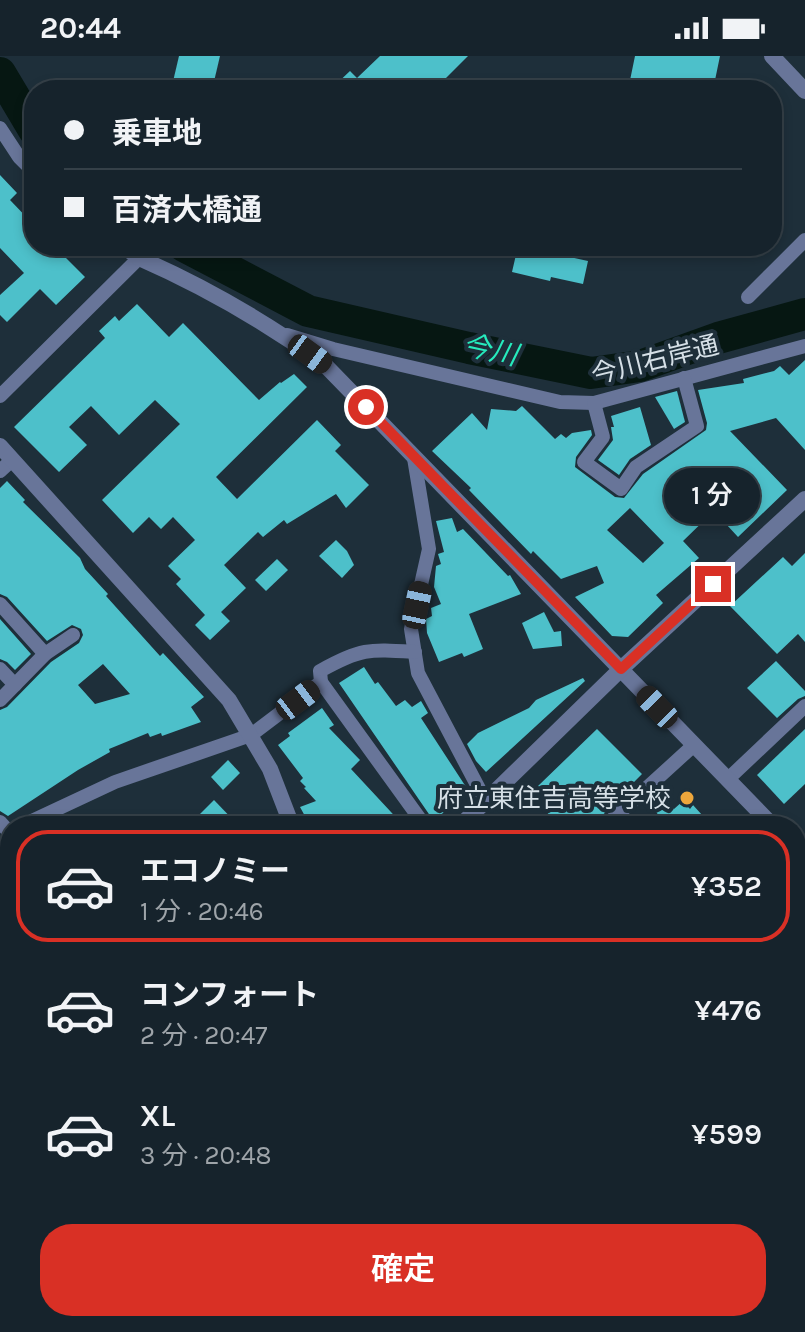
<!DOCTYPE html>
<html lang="ja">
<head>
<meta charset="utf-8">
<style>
  body { margin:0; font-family:Karla,"Noto Sans JP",sans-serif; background:#1f2b34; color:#f1f3f6; height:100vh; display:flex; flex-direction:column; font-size:30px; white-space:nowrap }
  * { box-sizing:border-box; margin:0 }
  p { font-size:26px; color:#9ea4a9 }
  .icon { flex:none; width:44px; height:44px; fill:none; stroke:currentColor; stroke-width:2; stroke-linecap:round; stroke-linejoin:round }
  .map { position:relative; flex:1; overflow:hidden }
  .panel { position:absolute; left:0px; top:760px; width:806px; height:516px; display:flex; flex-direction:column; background:#16232c; border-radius:32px 32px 0 0; box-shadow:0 4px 12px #0003,0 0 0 2px #354048 }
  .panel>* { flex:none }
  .hud { position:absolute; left:24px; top:24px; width:758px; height:176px; border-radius:32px; box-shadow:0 4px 12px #0003,0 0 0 2px #354048; display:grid; align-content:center; height:176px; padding:0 40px; background:#16232c }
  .end { position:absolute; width:36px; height:36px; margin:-18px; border:10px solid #d93025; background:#fff; box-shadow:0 0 0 4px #fff }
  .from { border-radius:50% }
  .bubble { position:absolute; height:56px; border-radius:28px; background:#16232c; box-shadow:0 4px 12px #0003,0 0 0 2px #354048; font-size:26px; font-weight:600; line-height:56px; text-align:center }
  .car { position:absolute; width:24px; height:48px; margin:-24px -12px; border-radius:10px; box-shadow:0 0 6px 2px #0007; background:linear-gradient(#222 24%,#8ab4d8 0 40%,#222 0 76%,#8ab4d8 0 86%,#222 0) }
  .hud b { display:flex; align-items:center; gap:28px; height:76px; font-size:30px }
  .hud b+b { border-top:2px solid #354048 }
  .hud i { width:20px; height:20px; background:#f1f3f6 }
  ul { padding:14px 0 0; list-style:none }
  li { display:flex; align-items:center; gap:24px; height:112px; margin:0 16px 12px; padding:0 24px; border:4px solid transparent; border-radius:32px }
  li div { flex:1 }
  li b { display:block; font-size:30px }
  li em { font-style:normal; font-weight:600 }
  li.current { border-color:#d93025 }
  li>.icon { width:72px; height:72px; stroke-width:1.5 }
  .button { display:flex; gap:16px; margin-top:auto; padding:16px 40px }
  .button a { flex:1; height:92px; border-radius:32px; background:#d93025; color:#fff; font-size:32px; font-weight:600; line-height:92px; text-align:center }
  .status { display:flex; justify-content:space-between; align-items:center; height:56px; padding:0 40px; background:#16232c; direction:ltr }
  .status svg { height:22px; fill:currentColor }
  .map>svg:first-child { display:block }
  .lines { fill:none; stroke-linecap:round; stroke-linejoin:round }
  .river { stroke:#061712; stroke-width:32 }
  .building { fill:#4dc0ca; fill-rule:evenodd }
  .minor { stroke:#687599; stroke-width:14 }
  .tertiary { stroke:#687599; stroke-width:16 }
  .route { stroke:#d93025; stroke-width:10 }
  .poi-dot { fill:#eea73c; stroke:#1e2f3a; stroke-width:3 }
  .labels { text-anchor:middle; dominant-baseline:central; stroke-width:8; stroke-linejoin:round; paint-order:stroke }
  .street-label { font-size:26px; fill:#d5dfe6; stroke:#1e2f3a }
  .poi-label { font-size:26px; fill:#d5dfe6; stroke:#1e2f3a; text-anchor:end }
  .water-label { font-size:28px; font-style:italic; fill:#26ebbd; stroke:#1e2f3a }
</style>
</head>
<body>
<div class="status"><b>20:44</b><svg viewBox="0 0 49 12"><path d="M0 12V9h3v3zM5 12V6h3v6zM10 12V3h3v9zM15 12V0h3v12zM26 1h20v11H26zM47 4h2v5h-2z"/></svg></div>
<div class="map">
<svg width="805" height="1276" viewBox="0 0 805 1276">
  <rect width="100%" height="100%" fill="#1e2f3a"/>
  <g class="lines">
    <g class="river">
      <polyline points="0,17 34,74"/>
      <polyline points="184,190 308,255 469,292 591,317 640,310 718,282 805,258"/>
    </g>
  </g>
  <g class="building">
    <polygon points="179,0 220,0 212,34 171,34"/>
    <polygon points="380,0 468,0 441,27 448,34 420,34 408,23 397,34 330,34 350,15 357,22"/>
    <polygon points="635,0 720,0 714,29 695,25 693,34 628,34"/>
    <polygon points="0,119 17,137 10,144 34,169 34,190 54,190 85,221 56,249 40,233 7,266 0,259 0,239 24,217 0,192"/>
    <polygon points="518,190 558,190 556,198 588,205 583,228 551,221 550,225 512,216"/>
    <polygon points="137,248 169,281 183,267 259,344 280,326 281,327 294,318 307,331 216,421 237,443 317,364 341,389 335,395 369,429 346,452 336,438 287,468 284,464 263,481 258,476 224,509 246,532 221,556 230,565 210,584 195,569 205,559 176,528 181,523 168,510 195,484 173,461 161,473 149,461 133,477 102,444 180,368 155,344 119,379 91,350 69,371 87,389 59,416 14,371 105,282 99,275 115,260 119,265"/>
    <path d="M805,304V394L776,362L730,375L787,434L738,481L714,455L683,485L699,502L656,539L663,547L628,581L612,580L575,541L604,527L597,510L561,523L533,495L531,498L469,434L471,432L432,395L472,357L487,374L491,353L516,355L522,350L555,383L561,378L566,382L572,377L591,374L592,379L576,401L575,411L615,441L624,442L643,418L706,374L707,367L698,334L744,327L743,323L774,315L780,310L789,319ZM630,452L664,487L643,507L607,474Z"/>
    <polygon points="677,335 685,366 674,373 655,341"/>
    <polygon points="640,351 651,389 630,403 619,419 598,404 613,384 611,371 614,371 611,360"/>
    <path d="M7,425L25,444L23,446L80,502L85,513L108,538L106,540L160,600L163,597L204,641L191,651L201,666L162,680L161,677L150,681L148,677L109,693L110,696L78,714L8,760L0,755V654L7,651L51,606L79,587L83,579L81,573L72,569L47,585L7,541L0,538V432ZM103,608L130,638L95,648L78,629Z"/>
    <polygon points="452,462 457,476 463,473 508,520 510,519 521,538 469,558 483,593 464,601 462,597 439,606 427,577 426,563 432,560 431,552 441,548 434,531 436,510 441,508 438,498 444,496 436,465"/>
    <polygon points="336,484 347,495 354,509 342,522 319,500"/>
    <polygon points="805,497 805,586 798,578 777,598 730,550 783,501 792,510"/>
    <polygon points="277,503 288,514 266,535 255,524"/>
    <polygon points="544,556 554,576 561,575 562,590 533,593 522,567"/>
    <polygon points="0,563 31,598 15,614 7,606 0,603"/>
    <polygon points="776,605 805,635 805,640 798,643 777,662 747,632"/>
    <polygon points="364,611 375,628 378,626 396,650 405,644 412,651 421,645 428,657 421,662 468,734 450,746 453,750 433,764 339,627"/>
    <polygon points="583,622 585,625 486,716 476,705 467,688 478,677 529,652 536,644"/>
    <polygon points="322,652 334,669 329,672 360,704 351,713 404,770 313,770 306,762 300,751 316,745 304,732 306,731 300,725 303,722 278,689 290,680 288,677"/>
    <polygon points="597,673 642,718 628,732 629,734 591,770 535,770 556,750 538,730"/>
    <polygon points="805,673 805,728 784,748 757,719"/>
    <polygon points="228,704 240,717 223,734 211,721"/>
    <polygon points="214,744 239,770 188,770"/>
    <polygon points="667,745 674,753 683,745 690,753 693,749 712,770 651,770 661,762 656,756"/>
  </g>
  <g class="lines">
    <g class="minor">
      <polyline points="0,72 19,101 34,116"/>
      <polyline points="748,241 805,184"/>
      <polyline points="287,279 333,293 560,346 594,347 805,290"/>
      <polyline points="0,340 139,202 120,190"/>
      <polyline points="594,347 603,381 584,406 621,433 636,411 697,370 684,322"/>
      <polyline points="414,402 429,493 411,573 418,617 486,746"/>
      <polyline points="0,415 12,404"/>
      <polyline points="0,548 45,598"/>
      <path d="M415,596C369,593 361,592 320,615L321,626L425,770"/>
      <polyline points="0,613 15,629"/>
      <polyline points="0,644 45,598 73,579"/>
      <polyline points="728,723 805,650"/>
      <polyline points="0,766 9,776"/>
      <polyline points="21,770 115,726 251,679 321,626"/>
      <polyline points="605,770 694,689"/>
      <polyline points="0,860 10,869"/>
      <polyline points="796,1130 805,1122"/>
      <polyline points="740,1266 750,1276"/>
      <polyline points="127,1276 138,1266"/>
      <polyline points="636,1276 646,1266"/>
    </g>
    <g class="tertiary">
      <polyline points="772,0 805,35"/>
      <path d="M139,202C203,230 267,267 324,308L773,770"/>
      <polyline points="0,390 229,644 270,713 292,770"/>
      <polyline points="460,770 621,613 805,443"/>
      <polyline points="796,793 805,802"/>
      <polyline points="0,1200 10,1191"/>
      <polyline points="211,1266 221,1276"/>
    </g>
  </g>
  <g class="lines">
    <polyline class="route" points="366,351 621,613 713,528"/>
  </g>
  <circle class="poi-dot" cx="687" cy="742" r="8"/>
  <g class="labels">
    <g class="street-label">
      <text transform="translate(655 304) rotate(-14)">今川右岸通</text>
    </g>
    <g class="poi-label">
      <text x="671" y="742">府立東住吉高等学校</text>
    </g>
    <g class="water-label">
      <text transform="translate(490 294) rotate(12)">今川</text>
    </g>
  </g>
</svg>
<i class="end from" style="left:366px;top:351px"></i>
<i class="end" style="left:713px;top:528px"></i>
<div class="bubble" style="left:664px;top:412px;width:96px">1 分</div>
<i class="car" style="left:310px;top:298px;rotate:126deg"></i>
<i class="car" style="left:417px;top:549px;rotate:12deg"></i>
<i class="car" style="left:298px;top:644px;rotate:53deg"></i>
<i class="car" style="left:657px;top:651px;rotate:316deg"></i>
<div class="hud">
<b><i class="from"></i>乗車地</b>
<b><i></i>百済大橋通</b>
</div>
<section class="panel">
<ul>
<li class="current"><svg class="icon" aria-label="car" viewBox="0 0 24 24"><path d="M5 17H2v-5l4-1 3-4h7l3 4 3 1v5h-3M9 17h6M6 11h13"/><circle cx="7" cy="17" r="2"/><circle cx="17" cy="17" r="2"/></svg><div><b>エコノミー</b><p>1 分 · 20:46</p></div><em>¥352</em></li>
<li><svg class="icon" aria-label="car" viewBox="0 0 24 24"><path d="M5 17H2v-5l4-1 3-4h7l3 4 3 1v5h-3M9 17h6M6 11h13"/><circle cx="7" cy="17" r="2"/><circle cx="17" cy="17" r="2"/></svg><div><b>コンフォート</b><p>2 分 · 20:47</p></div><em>¥476</em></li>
<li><svg class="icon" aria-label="car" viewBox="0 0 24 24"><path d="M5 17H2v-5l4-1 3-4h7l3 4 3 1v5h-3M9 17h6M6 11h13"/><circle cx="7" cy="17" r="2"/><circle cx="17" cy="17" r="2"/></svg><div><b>XL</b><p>3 分 · 20:48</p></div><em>¥599</em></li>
</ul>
<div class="button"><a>確定</a></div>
</section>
</div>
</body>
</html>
